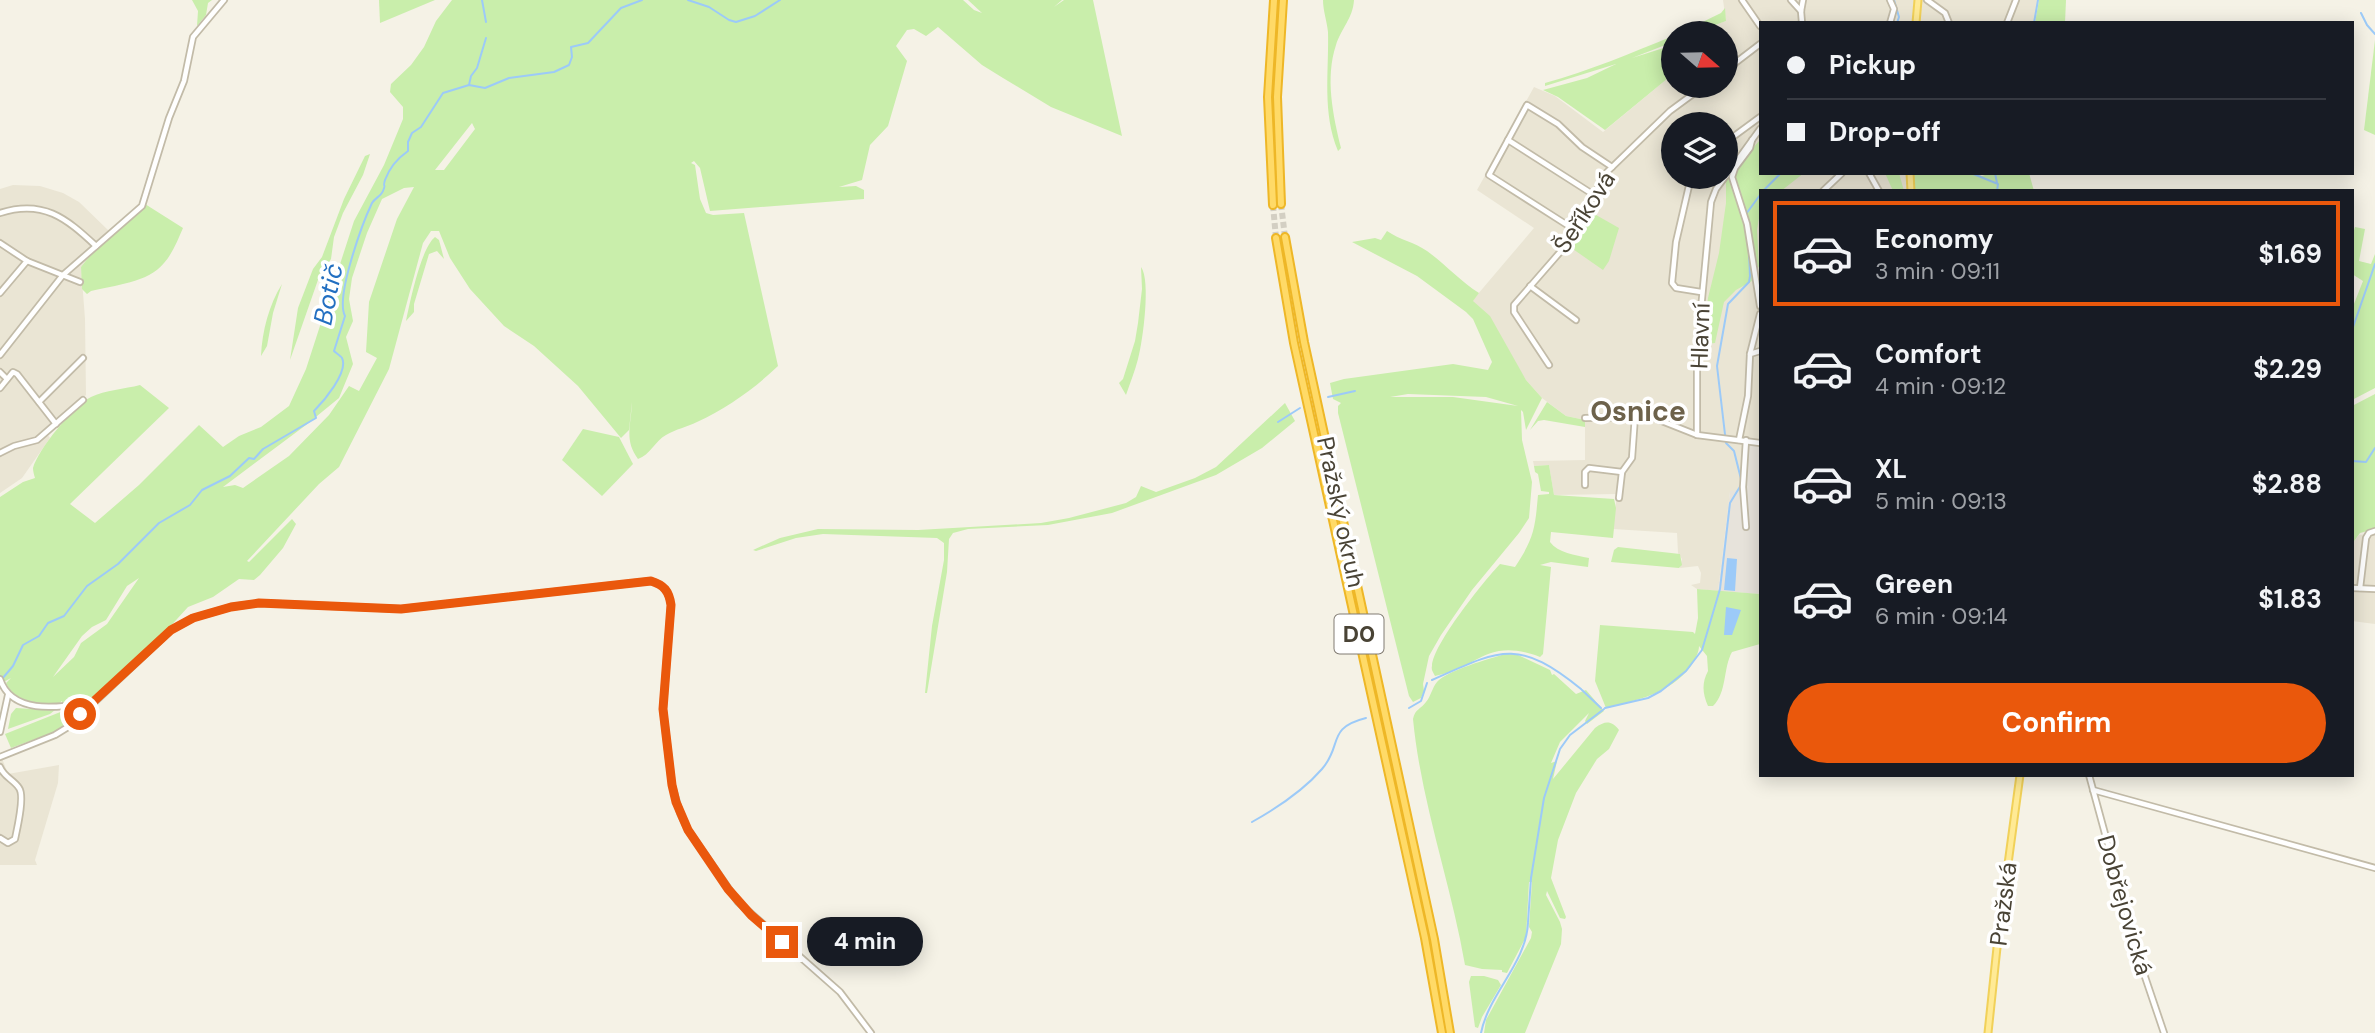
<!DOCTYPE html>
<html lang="en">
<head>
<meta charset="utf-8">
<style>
  body { margin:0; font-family:"DM Sans",sans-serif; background:#20242c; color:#f1f3f6; height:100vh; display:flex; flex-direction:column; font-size:26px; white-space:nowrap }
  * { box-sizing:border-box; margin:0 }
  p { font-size:23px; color:#9ea1a6 }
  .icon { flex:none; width:38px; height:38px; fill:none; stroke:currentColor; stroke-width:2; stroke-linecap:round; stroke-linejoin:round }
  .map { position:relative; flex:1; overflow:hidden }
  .side { position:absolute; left:1759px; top:189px; width:595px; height:588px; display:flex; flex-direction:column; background:#171b24; border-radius:0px; box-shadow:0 4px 18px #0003 }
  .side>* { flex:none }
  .hud { position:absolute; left:1759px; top:21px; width:595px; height:154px; border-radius:0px; box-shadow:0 4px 18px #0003; display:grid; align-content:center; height:154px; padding:0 28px; background:#171b24 }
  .needle { width:46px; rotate:110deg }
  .tools { position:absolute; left:1661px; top:21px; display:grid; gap:14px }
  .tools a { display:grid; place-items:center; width:77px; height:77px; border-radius:50%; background:#171b24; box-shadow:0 4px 18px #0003; font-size:35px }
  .end { position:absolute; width:32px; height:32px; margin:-16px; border:9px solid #ea580c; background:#fff; box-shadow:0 0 0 4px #fff }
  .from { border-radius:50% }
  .bubble { position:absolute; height:49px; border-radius:24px; background:#171b24; box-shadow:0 4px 18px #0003; font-size:23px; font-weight:700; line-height:49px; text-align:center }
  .hud b { display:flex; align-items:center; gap:24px; height:66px; font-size:26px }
  .hud b+b { border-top:2px solid #363941 }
  .hud i { width:18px; height:18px; background:#f1f3f6 }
  ul { padding:12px 0 0; list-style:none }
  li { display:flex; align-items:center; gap:21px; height:105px; margin:0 14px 10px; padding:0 14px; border:4px solid transparent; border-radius:0px }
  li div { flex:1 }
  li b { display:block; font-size:26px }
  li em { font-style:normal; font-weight:700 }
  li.on { border-color:#ea580c }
  li>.icon { width:63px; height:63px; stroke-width:1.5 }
  .action { display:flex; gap:14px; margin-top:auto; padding:14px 28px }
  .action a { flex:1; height:80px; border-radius:42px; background:#ea580c; color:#fff; font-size:28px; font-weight:700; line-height:80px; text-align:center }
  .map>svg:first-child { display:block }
  .residential { fill:#eae5d4; fill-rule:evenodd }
  .industrial { fill:#e7e3db }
  .green { fill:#c9eeab; fill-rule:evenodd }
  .water { fill:#9ccaf8 }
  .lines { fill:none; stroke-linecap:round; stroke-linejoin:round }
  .stream { stroke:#9ccaf8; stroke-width:2 }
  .highway-tunnel { stroke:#d3cfc3; stroke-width:6; stroke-dasharray:6 3; stroke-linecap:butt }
  .minor-casing { stroke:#c2bba8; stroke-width:8 }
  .major-casing { stroke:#f1d159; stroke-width:9 }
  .highway-casing { stroke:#eeb727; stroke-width:10 }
  .minor { stroke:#fff; stroke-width:4.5 }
  .major { stroke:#ffea95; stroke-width:5 }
  .highway { stroke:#ffda67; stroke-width:6 }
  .route { stroke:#ea580c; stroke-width:9 }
  .labels { text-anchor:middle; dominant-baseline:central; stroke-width:7; stroke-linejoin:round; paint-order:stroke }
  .shield { fill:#fff; stroke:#807b72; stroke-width:2 }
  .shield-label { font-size:23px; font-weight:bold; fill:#494335 }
  .street-label { font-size:24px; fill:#494335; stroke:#fff }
  .water-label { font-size:26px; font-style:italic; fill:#226fc1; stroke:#fff }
  .quarter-label { font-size:28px; font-weight:bold; fill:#6d624b; stroke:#fff }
</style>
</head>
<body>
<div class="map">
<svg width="2375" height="1033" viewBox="0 0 2375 1033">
  <rect width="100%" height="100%" fill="#f5f2e6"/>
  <g class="residential">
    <path d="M1723,0H2038L2034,23H1760V173H1912L1913,191H1760V445L1744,489L1730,492L1718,591L1697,589L1691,585L1700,583L1701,573L1698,566L1680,568L1682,559L1678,553L1677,533L1613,529L1617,494L1554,495L1549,465L1534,466L1533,461L1585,460V420L1566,416L1542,398L1526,380L1472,301L1534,228L1477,190L1534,87L1555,96L1603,132L1673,74V86H1726V33L1702,30L1726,21ZM1673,124H1726V177H1673Z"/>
    <polygon points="13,185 40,186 63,193 79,202 109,231 115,226 119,230 95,248 81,267 85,319 86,395 45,431 50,438 22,478 0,493 0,189"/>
    <polygon points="2375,533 2375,624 2352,621 2352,544 2359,535"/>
    <polygon points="0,753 8,774 59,765 58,783 35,860 37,865 0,865"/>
  </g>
  <polygon class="industrial" points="1749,443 1760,445 1760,594 1718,591 1730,491 1744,489 1746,446"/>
  <g class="green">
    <polygon points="192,0 212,0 208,3 206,15 197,26 198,11"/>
    <polygon points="379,0 435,0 380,23"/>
    <path d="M452,0H963L974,10L982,13L968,0H1062L1054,7L1064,0H1093L1122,136L1051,107L1003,78L982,65L938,27L926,36L914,29L907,30L896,46L907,61L888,126L870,145L862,180L839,187L856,186L864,190V199L710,211L700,168L694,161L691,163L695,165L700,199L706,213L713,215L744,213L778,366C754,389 727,408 697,422C687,427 676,429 666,435C655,441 650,455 638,459C624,440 631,426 632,402L629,430L621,438L578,386L534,346L504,326L470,289L450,258L439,231H431L423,243L389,369L339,467L319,484L247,561L249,562L292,519L296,524L283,548L260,575L254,580L239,579L213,597L188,607L167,630L99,693L89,700L62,703V701L58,704C38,703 15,703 6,683L11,678L0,684V497L23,482L35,478C34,475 33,471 33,468C38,450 73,406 91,397C105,390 125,389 140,385L169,408L70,504L95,523L139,485L199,425L223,447L239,436L261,427L289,406L306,369L354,221L384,165L403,119V107L390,92L391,84L411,65L424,47L436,21ZM472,123L475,129L444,170H435ZM414,187L397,219L369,302L366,352L377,358L359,391L349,386L329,415L289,456L243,488L235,485L223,487L306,425L339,398L353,364L346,337L353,321L349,299L352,278L367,233L382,199L404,188ZM139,578L107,624L81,643L74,657L53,677L82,636L92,627L106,620L127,586Z"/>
    <path d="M1323,0H1354C1353,18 1341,29 1336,45C1325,78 1333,115 1341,148L1338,151C1322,113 1329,72 1328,32C1327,21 1323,11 1323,0Z"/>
    <polygon points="2039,0 2066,0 2065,23 2035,23"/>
    <polygon points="1725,8 1726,21 1699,31 1716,31 1718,33 1680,33 1721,13"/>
    <path d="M1673,36V42L1632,58L1673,45V74L1605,130L1558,97L1543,90L1587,78L1616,64L1545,86V83C1589,71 1631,53 1673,36Z"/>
    <polygon points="2375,40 2375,135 2364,130"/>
    <polygon points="1760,140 1760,173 1804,173 1781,191 1760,191 1760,212 1757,230 1759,266 1752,281 1736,290 1724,302 1715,343 1703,344 1708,298 1719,253 1726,203 1726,178"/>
    <polygon points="370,154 363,175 343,213 334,237 331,259 319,277 290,360 298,308 313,269 322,257 344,199 365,156"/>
    <polygon points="1885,173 1899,173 1904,191 1893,191"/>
    <polygon points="1912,173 1972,173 1982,176 1991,173 2029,173 2034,191 1913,191"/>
    <path d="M145,204L183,228C178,239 173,253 164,263C148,283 114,285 91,291L87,294L82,289L81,267C99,243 124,225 145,204Z"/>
    <path d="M1589,211L1619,228L1609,261L1603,270L1570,247C1578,238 1581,223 1589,211Z"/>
    <polygon points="2355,227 2365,229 2359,261 2371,264 2375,254 2375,388 2352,400 2352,309 2363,281 2352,274 2352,237"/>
    <path d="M1387,231C1400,240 1414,242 1427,251C1445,264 1460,281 1479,293L1473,301L1490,316L1526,380L1542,398L1526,430L1523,412L1521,410L1522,440L1532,482L1529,518L1519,533L1472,590L1441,635L1429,656L1423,684L1424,691L1421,698L1413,702L1409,696L1338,413V406L1341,403L1333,399L1330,383L1344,379L1453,364L1488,370L1492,362L1473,319L1466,312L1417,276L1352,242L1375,238L1381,240ZM1408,394L1486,397L1518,406L1453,397H1390Z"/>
    <path d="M435,237L439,240L444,259L437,251L429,254L414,304V312L406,321C410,302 421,248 435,237Z"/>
    <path d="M1141,267C1151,280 1143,341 1138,359C1135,371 1130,383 1126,395L1119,383L1123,379L1135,341L1138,323L1142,289Z"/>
    <path d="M282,284L273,313L267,346L261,356C262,331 269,305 282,284Z"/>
    <polygon points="2375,394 2375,529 2360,533 2352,544 2352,406"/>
    <polygon points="1547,402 1566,416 1585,420 1585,427 1544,420 1538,421 1530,430"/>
    <polygon points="1285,403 1295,421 1262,448 1216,475 1112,513 1048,525 968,529 953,533 949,539 947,572 927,693 925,693 932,626 944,560 944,543 937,538 823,534 796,538 756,551 753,550 780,538 818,529 918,530 1041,523 1069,518 1126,503 1136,497 1141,486 1156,492 1195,478 1216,467"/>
    <polygon points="583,429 619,437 633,464 602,496 562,460"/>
    <path d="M1549,465L1554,495L1614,499L1616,508L1613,538L1551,532L1550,542C1558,553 1575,555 1589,558L1588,567L1551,562L1540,565L1551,567L1543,654L1540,657C1487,637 1480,667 1435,676C1433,672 1431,670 1432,666C1433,644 1484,581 1500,564L1515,567C1534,538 1535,529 1538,495L1549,494V492L1541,491L1538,474L1535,472L1534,466Z"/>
    <polygon points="1618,547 1680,554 1682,565 1679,568 1611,562 1614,550"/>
    <path d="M1697,589L1760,594V644L1732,652C1723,668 1727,693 1713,706H1708C1702,693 1702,682 1708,671L1707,656L1699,646C1699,653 1695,659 1691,666C1670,694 1637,700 1606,708L1595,681L1600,625L1693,632L1695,634L1698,618Z"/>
    <path d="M1505,654H1516L1550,670L1552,675L1554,674L1576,694L1586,690L1604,711L1587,724L1585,721L1589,713L1560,742L1551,763L1557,761L1553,779L1595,728C1605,721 1611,720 1619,730L1609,749L1597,759L1576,793L1558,840L1551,878L1566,917L1565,919L1560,918L1547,891L1546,895L1560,922L1562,929L1561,944L1525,1033H1484L1486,1020L1531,938L1532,932L1529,927L1532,882H1529L1526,937L1507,973L1502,972V970L1482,969L1465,965C1451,883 1421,803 1413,719C1415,709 1421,709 1426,702C1431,696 1432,688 1437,682C1448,670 1489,659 1505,654Z"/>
    <polygon points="73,707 76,714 57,731 11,748 5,734"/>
    <polygon points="16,708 49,710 55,710 50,714 8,729 11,714"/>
    <polygon points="1471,976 1484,976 1498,980 1501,985 1482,1017 1478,1028 1475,1027 1469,982"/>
  </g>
  <g class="water">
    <polygon points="1727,558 1737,559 1735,591 1724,590"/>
    <polygon points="1726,607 1741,610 1732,635 1724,635"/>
  </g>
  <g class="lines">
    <g class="stream">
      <polyline points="482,0 486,22"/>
      <polyline points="688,0 709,7 729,20 736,22 755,16 780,0"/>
      <polyline points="1894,0 1899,17 1897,23"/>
      <polyline points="2361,13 2367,25 2375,34"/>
      <polyline points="2034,23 2038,0"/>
      <polyline points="469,85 471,76 477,68 486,38"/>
      <polyline points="1971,173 1998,184 1997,191"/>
      <polyline points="1995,173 1997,183"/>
      <polyline points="1763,191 1781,173"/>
      <polyline points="1746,214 1760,195"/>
      <polyline points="2352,330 2375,264"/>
      <polyline points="1328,397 1355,391"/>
      <polyline points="1278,422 1300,408"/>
      <polyline points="2352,461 2366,462 2375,448"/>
      <polyline points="1741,479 1734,451 1726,443 1717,366 1728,304 1749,282 1750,276 1749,251"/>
      <path d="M2,679L13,666L23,645L39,636L48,623L64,616L87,586L118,564L159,523L190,505L202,490L230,476L249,458L254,459L263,449L316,418L314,411C323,402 349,372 342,358C342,357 335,352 334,351L345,316C335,297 363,222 372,203C375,198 381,196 383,191C387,181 382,190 385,180C389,169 398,158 408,151V142L412,133L421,127L443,93L469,85L485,88L509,78L554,72L569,65L572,57L571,47L588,43L621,8L642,0"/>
      <path d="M1432,680C1501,649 1518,638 1581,689"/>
      <polyline points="1582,690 1601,708"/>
      <polyline points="1409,708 1421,701 1427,683"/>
      <polyline points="1605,708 1648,698 1661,691 1686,671 1702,650 1720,589 1730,503 1741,485"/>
      <path d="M1252,822C1277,808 1303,791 1322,769C1343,745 1326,728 1366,718"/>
      <polyline points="1528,922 1531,878 1544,798 1560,749 1570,735 1604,709"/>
      <path d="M1481,1033C1489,993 1526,964 1528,923"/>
    </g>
    <g class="highway-tunnel">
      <polyline points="1281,204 1285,237"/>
      <polyline points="1273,205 1276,238"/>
    </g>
    <defs>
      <g id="minor">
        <polyline points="1742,0 1760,26"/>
        <polyline points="1791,0 1801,11"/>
        <polyline points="1890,0 1894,9 1890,23"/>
        <polyline points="1927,0 1945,13 1949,23"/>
        <polyline points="1802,23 1801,11 1803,0"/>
        <polyline points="2007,23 2016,0"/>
        <polyline points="1726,70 1760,44"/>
        <polyline points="1508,140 1594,195"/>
        <polyline points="1752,140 1750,148 1735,168 1732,177 1747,224 1760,306"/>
        <polyline points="1726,142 1760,117"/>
        <polyline points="1869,173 1879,191"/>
        <polyline points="1726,176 1760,129"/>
        <polyline points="1691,177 1676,242 1672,283 1676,288 1701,292"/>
        <polyline points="1823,191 1842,173"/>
        <path d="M0,213C43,199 66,218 96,246"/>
        <polyline points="1575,230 1489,175 1527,105 1558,124 1582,147 1612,167"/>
        <polyline points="0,243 27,261 80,282"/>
        <polyline points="1530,286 1576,320"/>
        <polyline points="0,293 27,261"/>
        <polyline points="1750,354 1760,351"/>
        <polyline points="0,355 63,275 142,206 169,118 184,81 193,37 224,0"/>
        <polyline points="1549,365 1514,312 1514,305 1568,243 1607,172 1670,111 1704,86"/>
        <polyline points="0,372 7,379"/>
        <polyline points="0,388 13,372 17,374 56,424"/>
        <polyline points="39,402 83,358"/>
        <polyline points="1585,418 1639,417 1644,414"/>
        <polyline points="1697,435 1697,352 1711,202 1716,189 1725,177"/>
        <polyline points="1739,440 1748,396 1750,354 1760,314"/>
        <polyline points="1746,440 1743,487 1746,527"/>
        <polyline points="0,453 14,446 37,440 83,400"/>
        <polyline points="1585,485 1585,472 1589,468 1622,472"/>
        <polyline points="1619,498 1622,472 1632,458 1635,416 1633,411 1637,407 1642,407 1644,414 1697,435 1760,443"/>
        <polyline points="2352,588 2375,589"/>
        <polyline points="2360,588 2366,538 2369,533 2375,531"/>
        <path d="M0,679C12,716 61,707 91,703"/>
        <polyline points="0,732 8,695"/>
        <path d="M0,757L55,735L68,727L171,630L193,618L231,607L259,603L401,609L651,581C664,585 669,591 671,605L663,709L672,785L680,813L688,830L738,902L840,992L871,1033"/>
        <path d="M0,767C4,777 14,780 19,788C25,796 17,829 15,839L8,843L0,838"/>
        <polyline points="2089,775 2140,962 2164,1033"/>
        <polyline points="2093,790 2375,868"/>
      </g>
      <g id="major">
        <polyline points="1916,23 1918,0"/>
        <polyline points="1910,173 1911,191"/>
        <polyline points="1988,1033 1998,938 2020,775"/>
      </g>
      <g id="highway">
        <polyline points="1281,204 1277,97 1283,0"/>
        <polyline points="1273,205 1268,97 1274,0"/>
        <polyline points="1285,237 1304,342 1434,939 1450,1033"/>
        <polyline points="1276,238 1294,343 1425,938 1442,1033"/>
      </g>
    </defs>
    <use href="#minor" class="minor-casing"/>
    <use href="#major" class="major-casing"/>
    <use href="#highway" class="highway-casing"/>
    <use href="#minor" class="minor"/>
    <use href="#major" class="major"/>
    <use href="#highway" class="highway"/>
  </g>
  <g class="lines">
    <path class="route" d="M80,714L171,630L193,618L231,607L259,603L401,609L651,581C664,585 669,591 671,605L663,709L672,785L676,802L688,830L728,889L751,915L782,942"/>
  </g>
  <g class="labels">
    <rect class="shield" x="1334.5" y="614.5" width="49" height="39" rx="5"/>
    <g class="shield-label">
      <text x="1359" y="634">D0</text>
    </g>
    <g class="street-label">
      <text transform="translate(1584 212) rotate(-57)">Šeříková</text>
      <text transform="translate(1700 336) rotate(-88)">Hlavní</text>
      <text transform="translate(1341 512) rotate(78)">Pražský okruh</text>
      <text transform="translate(2003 904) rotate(-83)">Pražská</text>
      <text transform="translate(2125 905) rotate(74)">Dobřejovická</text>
    </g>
    <g class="water-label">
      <text transform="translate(328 294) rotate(-79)">Botič</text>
    </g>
    <g class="quarter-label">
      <text x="1638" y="411">Osnice</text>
    </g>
  </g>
</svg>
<div class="tools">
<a><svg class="needle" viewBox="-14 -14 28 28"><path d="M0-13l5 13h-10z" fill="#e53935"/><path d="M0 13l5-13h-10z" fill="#9ea1a6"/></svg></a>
<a><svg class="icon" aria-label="layers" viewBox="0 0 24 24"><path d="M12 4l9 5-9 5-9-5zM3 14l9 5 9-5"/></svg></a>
</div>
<i class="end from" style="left:80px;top:714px"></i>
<i class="end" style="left:782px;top:942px"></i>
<div class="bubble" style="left:807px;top:917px;width:116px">4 min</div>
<div class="hud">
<b><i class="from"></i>Pickup</b>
<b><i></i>Drop-off</b>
</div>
<section class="side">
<ul>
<li class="on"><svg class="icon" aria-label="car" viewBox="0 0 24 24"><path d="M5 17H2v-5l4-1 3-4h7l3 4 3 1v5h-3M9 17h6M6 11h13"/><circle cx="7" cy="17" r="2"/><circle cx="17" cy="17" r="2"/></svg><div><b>Economy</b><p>3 min · 09:11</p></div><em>$1.69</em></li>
<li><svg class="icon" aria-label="car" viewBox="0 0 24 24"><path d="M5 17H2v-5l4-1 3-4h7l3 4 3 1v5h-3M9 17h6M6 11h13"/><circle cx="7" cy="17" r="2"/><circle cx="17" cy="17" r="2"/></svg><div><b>Comfort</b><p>4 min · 09:12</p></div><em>$2.29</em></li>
<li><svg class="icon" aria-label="car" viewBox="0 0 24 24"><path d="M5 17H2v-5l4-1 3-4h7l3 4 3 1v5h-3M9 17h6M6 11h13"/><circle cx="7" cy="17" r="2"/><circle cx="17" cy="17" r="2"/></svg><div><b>XL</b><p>5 min · 09:13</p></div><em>$2.88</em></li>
<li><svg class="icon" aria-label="car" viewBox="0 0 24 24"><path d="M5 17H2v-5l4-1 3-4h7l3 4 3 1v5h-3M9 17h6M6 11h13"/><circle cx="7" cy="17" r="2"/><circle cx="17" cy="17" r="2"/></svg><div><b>Green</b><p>6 min · 09:14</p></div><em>$1.83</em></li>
</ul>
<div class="action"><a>Confirm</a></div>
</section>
</div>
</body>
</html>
